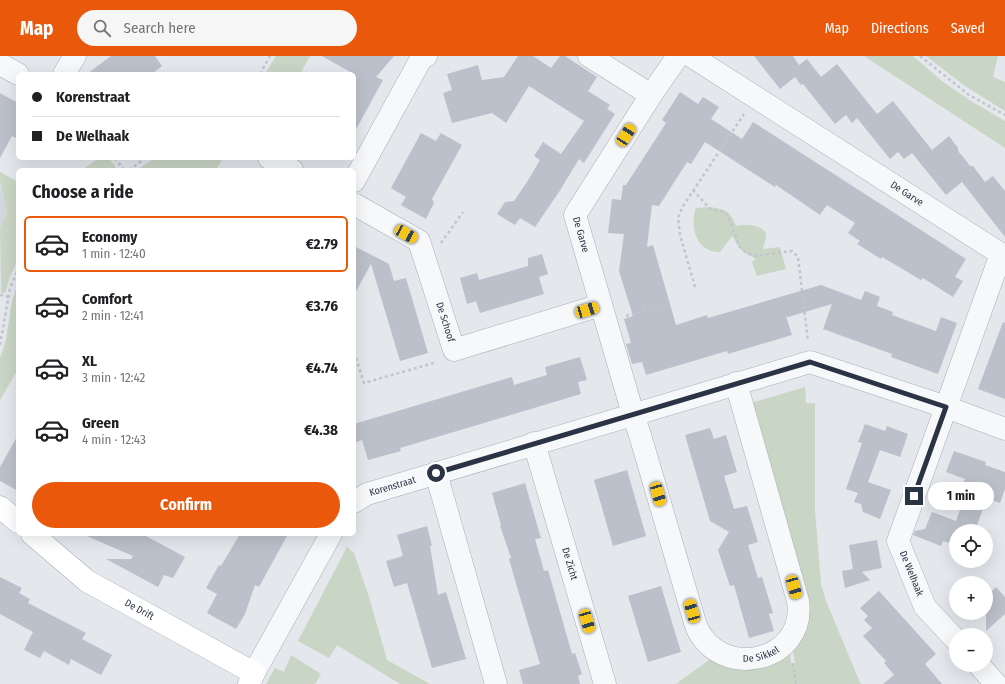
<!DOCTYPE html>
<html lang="en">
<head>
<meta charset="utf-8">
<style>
  body { margin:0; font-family:"Fira Sans Condensed",sans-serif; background:#f6f6f6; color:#202124; height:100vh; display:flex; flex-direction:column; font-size:15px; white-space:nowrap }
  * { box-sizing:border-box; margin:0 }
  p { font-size:13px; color:#757577 }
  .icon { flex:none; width:22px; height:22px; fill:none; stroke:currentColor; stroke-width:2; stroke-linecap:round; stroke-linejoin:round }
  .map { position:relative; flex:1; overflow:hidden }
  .panel { position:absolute; left:16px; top:112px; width:340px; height:368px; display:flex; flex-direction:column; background:#fff; border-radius:6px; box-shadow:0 4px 16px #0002 }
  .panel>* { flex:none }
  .guide { position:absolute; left:16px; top:16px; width:340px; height:88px; border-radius:6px; box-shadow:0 4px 16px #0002; display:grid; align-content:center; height:88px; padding:0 16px; background:#fff }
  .fabs { position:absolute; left:949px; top:468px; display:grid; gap:8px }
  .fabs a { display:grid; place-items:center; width:44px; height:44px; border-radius:50%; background:#fff; box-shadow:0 4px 16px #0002; font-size:20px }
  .end { position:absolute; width:18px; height:18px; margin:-9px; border:5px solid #2b3445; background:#fff; box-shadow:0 0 0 2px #fff }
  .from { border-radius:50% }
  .bubble { position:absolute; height:28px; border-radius:14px; background:#fff; box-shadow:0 4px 16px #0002; font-size:13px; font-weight:700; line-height:28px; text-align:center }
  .car { position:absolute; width:12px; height:24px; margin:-12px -6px; border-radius:5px; box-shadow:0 0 3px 1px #0007; background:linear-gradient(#f5c518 24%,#345 0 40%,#f5c518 0 76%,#345 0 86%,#f5c518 0) }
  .guide b { display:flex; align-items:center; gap:14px; height:38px; font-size:15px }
  .guide b+b { border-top:1px solid #e0e0e0 }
  .guide i { width:10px; height:10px; background:#202124 }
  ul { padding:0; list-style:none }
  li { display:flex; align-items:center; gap:12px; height:56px; margin:0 8px 6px; padding:0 8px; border:2px solid transparent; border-radius:6px }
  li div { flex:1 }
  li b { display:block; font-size:15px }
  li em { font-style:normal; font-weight:700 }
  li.selected { border-color:#ea580c }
  li>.icon { width:36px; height:36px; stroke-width:1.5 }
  h2 { padding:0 16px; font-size:18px; line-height:48px }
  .action { display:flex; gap:8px; margin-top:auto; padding:8px 16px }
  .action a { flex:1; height:46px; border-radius:24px; background:#ea580c; color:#fff; font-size:16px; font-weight:700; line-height:46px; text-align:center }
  header { display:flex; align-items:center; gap:24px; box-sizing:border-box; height:56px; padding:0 20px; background:#ea580c; color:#fff }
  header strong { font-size:19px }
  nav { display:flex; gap:22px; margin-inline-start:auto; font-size:14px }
  .search { width:280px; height:36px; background:#f6f6f6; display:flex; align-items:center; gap:10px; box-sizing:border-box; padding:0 14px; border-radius:22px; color:#757577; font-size:15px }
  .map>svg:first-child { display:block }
  .built { fill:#d2d6de }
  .green { fill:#c9d6c5 }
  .building { fill:#bbc0ca }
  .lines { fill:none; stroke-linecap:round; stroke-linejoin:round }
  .street-casing { stroke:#a9aeb7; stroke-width:23 }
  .secondary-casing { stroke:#a9aeb7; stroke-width:23 }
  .path { stroke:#c2c5cb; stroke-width:2.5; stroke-dasharray:3 3; stroke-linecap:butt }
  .street { stroke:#f7f8fa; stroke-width:22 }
  .secondary { stroke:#fff; stroke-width:22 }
  .route { stroke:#2b3445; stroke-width:5 }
  .labels { text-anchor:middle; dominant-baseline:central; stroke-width:4; stroke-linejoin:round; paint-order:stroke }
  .street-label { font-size:10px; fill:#2b3445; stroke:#f4f6f9 }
</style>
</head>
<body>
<header>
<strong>Map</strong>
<div class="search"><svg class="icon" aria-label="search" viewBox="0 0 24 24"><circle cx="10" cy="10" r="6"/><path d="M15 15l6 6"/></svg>Search here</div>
<nav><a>Map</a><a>Directions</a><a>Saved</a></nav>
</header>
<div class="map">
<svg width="1005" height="628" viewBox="0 0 1005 628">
  <rect width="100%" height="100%" fill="#e4e7ec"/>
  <polygon class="built" points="0,131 7,149 5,163 0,171"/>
  <g class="green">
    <polygon points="276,0 310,0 300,18 265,18"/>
    <polygon points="864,0 913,0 943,26 971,45 1005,65 1005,92"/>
    <polygon points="926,0 998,0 993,21 1005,26 1005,55 965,30"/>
    <polygon points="99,102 109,102 115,110 116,114 82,114"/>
    <polygon points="155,102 223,102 216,114 137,114"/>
    <path d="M0,116L18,126V204L11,218L5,237H1L0,171C11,156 6,147 1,132C0,127 0,121 0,116Z"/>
    <path d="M710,151C725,153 730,155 736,170C744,168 766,168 766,180C766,184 764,189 763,193L780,191L786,213L757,220L752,206L755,203V202C742,197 738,192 733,180L729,184L720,196C697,197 689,171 696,152Z"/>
    <polygon points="18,227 18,313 0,344 0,302 6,284 12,245"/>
    <polygon points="805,331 806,347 815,347 815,455 821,528 826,545 859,624 861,628 676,628 713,601 789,594 792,610 795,609 794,600 791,591 797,583 748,348"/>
    <polygon points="347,491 354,497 369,541 387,604 430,628 400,628 337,589 329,602 298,585"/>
    <polygon points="291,599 321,618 315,628 266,628 275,612 284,616"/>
  </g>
  <g class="building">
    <polygon points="111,0 155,0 162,10 152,18 87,18"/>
    <polygon points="322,0 394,0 376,21 383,24 354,77 354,18"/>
    <polygon points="518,0 533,0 551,12 560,0 565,0 597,21 588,35 610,49 607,53 615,58 584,107 579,103 559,136 535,171 520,162 515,169 497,158 505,146 514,145 527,126 540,104 534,100 543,86 561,98 584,65 529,30 506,67 492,57 452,67 443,37 452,34 447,18 478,9 482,24 504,21"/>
    <polygon points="754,0 793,0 799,9 807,3 821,21 837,8 877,58 893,45 932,94 949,80 958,92 958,95 964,102 970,110 973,110 985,126 993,120 1005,135 1005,181 962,126 946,139 912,97 904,103 898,96 890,103 857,62 852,67 846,59 835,68 803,28 801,29 795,21 780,33"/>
    <polygon points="680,36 698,48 703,41 719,51 711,63 742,83 753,66 966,203 955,221 963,225 953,241 923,222 921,224 882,201 881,203 857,188 860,185 848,177 855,167 827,149 820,159 776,129 775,131 705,86 691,108 687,106 659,150 652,149 647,191 653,189 676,269 707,259 708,262 821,229 861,244 865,235 880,241 877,250 893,256 892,259 936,275 941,261 957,267 938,318 891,301 892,298 823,273 832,248 788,261 786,260 792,279 728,298 727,295 646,319 642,306 632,308 626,288 631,287 624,263 633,260 619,215 624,178 608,177 612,143 621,144 623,129 626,129 666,67 662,64"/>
    <polygon points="0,37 18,47 18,83 12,80 0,102"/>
    <polygon points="421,77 436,85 441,77 462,89 432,143 434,147 426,163 401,149 406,141 391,132"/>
    <polygon points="354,190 389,208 394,225 406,222 428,297 400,305 371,208 354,239"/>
    <polygon points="542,198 548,218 539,221 544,238 480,257 476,245 467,248 460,222 477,217 479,224 528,210 528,202"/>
    <polygon points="1003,266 1005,267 1005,343 978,333"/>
    <polygon points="580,301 587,324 578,326 581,338 400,392 401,395 368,404 362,384 354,387 354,368 512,321 514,329 530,324 547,319 545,311"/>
    <polygon points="865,368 885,375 887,370 908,378 900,401 880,394 868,426 891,434 880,463 863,456 861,448 854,446 858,437 846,433 861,390 862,387 858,386"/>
    <polygon points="710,372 714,383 726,379 737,416 724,420 734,453 747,450 758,486 748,489 758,522 762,521 773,557 769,558 774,575 749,582 734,529 730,530 718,494 729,476 710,465 685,379"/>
    <polygon points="18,379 18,435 0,425 0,411"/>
    <polygon points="954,395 986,406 985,409 1005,416 1005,433 1000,447 987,442 975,475 956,475 956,489 943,485 941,490 913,479 915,475 925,473 932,456 956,465 969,428 964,426 965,423 946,416"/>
    <polygon points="627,414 646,480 613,490 594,424"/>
    <polygon points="525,427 541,482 535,483 544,515 548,514 572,598 575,597 582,618 578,620 580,628 523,628 519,614 540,608 517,531 509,503 511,502 500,470 501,469 492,437"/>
    <polygon points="427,470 432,490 430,490 438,539 446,536 466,603 432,612 407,527 394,531 386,505 403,500 397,479"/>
    <polygon points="82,478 142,478 185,501 173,522 164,519 158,531 106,503 131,503 133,500"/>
    <polygon points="240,478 288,478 259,531 255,529 245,558 236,573 207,557 217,538 206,532 219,509 221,510"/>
    <polygon points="877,484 882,512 862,516 870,524 845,532 842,515 853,513 849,489"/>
    <polygon points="0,521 22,532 19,537 30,543 28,547 86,577 82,583 112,599 101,619 71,603 69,609 44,595 40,602 24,594 33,576 0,558"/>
    <polygon points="661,530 681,596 648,606 628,540"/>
    <polygon points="996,531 1005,541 1005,558 986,575 986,541"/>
    <polygon points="879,535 936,598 925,608 942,628 883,628 894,619 884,607 886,605 863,580 872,572 864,564 868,560 860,552"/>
  </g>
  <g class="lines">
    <defs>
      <g id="street">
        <polyline points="589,0 651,39"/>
        <path id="s1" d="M678,0L651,39L575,159L633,358L640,379L696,570C719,625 807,607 798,545L736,327"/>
        <path id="s2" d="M691,0L1001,198L898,485L925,551L956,584"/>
        <polyline points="0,8 18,18"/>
        <polyline points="64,18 75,0"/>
        <polyline points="269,102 292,114"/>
        <polyline points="354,125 422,1 426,0"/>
        <path id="s3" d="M354,148L419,185L454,294L601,249"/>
        <path id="s4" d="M534,387L605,628"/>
        <polyline points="436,417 496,628"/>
        <path id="s5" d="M354,446L367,438L810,306L946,351L1005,373"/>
        <polyline points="979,609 996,628"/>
        <polyline points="254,617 331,478"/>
      </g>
      <g id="secondary">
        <polyline points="0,451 18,466"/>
        <path id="s6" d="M32,478L87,525L254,617L249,628"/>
      </g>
    </defs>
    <use href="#street" class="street-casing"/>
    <use href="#secondary" class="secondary-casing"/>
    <g class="path">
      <polyline points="920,0 969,39 1005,59"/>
      <polyline points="260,18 270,0"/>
      <polyline points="115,102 124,114"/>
      <polyline points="129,114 146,102"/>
      <polyline points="693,134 710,153 725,156 729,161 739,190 746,196 754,200 792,195 798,201 808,285"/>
      <polyline points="441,187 463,156"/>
      <polyline points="695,231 680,179 678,162 683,150 744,58"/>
      <polyline points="0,239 9,241"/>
      <polyline points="626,260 658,251"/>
      <polyline points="0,289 10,232 18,214"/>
      <polyline points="356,302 364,327 437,306"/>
      <polyline points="793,607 796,628"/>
    </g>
    <use href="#street" class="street"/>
    <use href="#secondary" class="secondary"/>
  </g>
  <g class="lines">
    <polyline class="route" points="436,417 810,306 946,351 914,440"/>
  </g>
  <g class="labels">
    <g class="street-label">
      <text stroke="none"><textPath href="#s2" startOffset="256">De Garve</textPath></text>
      <text stroke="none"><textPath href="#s1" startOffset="210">De Garve</textPath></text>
      <text stroke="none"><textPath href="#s3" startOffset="160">De Schoof</textPath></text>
      <text stroke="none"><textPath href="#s5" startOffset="42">Korenstraat</textPath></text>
      <text stroke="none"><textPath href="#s4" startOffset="126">De Zicht</textPath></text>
      <text stroke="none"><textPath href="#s2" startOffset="708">De Welhaak</textPath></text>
      <text stroke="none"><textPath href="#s6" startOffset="132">De Drift</textPath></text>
      <text stroke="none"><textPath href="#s1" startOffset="697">De Sikkel</textPath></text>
    </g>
  </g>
</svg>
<div class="fabs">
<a><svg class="icon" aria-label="locate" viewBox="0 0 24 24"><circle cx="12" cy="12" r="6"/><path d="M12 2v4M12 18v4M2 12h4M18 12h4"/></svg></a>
<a>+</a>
<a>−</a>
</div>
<i class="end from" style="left:436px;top:417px"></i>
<i class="end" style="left:914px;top:440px"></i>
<div class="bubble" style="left:928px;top:426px;width:66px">1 min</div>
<i class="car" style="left:626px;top:79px;rotate:33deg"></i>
<i class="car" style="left:406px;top:178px;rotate:119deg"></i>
<i class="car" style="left:587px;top:254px;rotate:73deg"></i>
<i class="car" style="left:658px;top:438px;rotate:164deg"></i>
<i class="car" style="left:794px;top:531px;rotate:164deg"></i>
<i class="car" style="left:692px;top:555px;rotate:344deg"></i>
<i class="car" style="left:587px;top:565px;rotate:164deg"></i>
<div class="guide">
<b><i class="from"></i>Korenstraat</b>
<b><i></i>De Welhaak</b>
</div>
<section class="panel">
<h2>Choose a ride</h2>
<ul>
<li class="selected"><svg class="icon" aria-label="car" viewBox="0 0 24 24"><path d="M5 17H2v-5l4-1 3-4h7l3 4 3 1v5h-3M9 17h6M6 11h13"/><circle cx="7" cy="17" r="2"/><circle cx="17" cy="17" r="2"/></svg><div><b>Economy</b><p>1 min · 12:40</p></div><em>€2.79</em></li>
<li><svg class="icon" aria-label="car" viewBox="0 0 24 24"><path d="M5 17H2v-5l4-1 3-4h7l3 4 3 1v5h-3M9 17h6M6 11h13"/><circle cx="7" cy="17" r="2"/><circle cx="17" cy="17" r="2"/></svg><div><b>Comfort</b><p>2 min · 12:41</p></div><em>€3.76</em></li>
<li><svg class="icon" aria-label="car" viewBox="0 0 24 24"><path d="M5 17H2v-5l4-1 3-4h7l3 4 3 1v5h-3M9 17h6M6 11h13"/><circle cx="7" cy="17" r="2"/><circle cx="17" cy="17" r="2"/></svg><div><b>XL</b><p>3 min · 12:42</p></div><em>€4.74</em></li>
<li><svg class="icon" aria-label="car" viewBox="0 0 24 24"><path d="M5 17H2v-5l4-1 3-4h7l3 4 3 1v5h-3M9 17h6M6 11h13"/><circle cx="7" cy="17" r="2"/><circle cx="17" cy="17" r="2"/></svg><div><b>Green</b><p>4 min · 12:43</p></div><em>€4.38</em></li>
</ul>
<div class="action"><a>Confirm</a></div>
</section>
</div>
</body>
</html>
